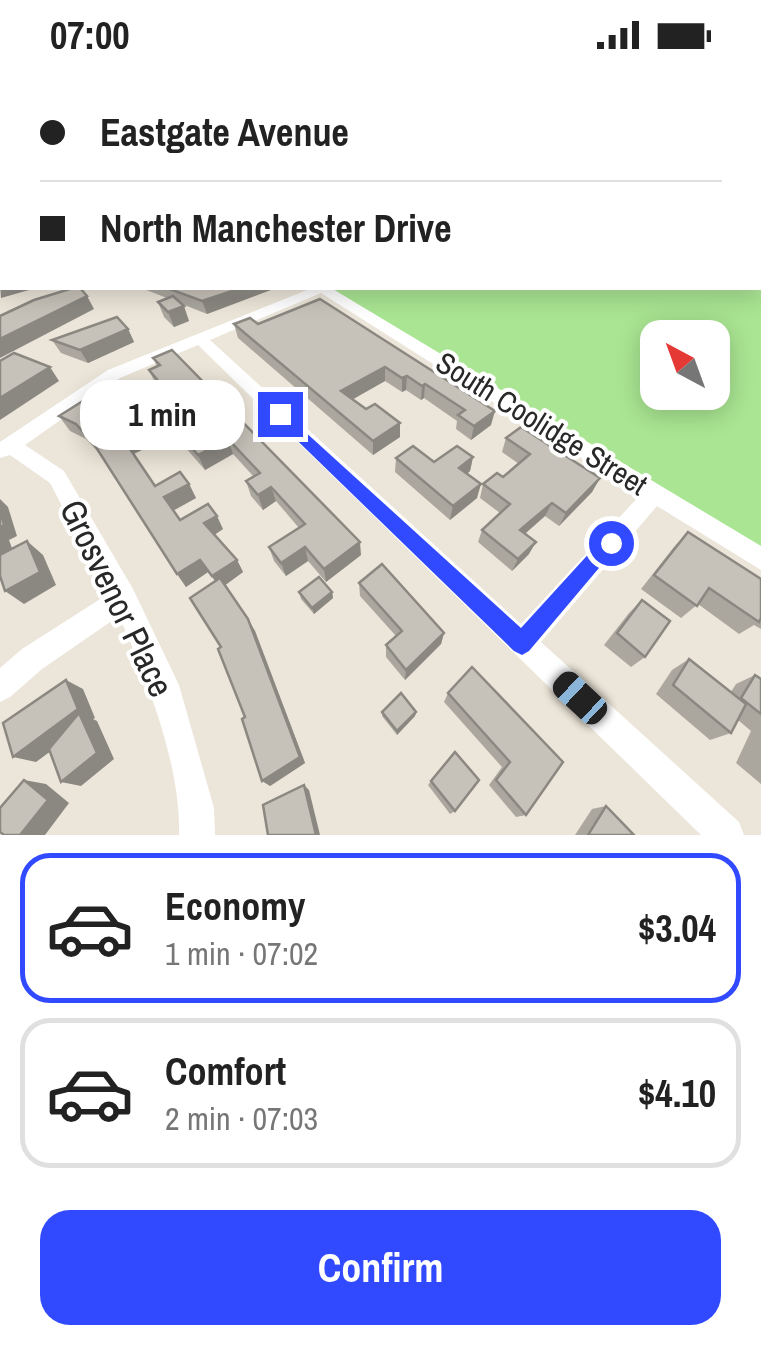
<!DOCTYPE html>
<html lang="en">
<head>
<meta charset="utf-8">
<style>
  body { margin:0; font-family:"Archivo Narrow",sans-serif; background:#f6f6f6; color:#222; height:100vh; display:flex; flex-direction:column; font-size:38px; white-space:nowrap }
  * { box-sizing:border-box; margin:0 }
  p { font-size:32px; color:#767676 }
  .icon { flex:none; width:55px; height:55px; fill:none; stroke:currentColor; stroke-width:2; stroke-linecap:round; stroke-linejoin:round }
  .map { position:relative; height:765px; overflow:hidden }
  .panel { display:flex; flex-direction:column; background:#fff; flex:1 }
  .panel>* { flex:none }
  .banner { position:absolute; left:0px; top:0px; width:762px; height:220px; box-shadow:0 5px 25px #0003; display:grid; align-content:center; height:220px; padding:0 40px; background:#fff }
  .needle { width:65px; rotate:319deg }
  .tools { position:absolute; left:640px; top:250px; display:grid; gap:20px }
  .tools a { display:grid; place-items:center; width:90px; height:90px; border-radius:20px; background:#fff; box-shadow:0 5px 25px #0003; font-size:50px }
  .end { position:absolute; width:45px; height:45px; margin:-22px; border:12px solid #324aff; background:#fff; box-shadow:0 0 0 5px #fff }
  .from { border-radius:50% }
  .bubble { position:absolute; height:70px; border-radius:30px; background:#fff; box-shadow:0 5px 25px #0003; font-size:32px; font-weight:700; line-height:70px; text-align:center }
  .car { position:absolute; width:30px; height:60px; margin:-30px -15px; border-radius:12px; box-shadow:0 0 8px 2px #0007; background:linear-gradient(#222 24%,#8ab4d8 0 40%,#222 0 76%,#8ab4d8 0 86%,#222 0) }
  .banner b { display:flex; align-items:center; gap:35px; height:95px; font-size:38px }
  .banner b+b { border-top:2px solid #e0e0e0 }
  .banner i { width:25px; height:25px; background:#222 }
  ul { padding:18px 0 0; list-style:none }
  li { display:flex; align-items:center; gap:30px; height:150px; margin:0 20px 15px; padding:0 20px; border:5px solid #e0e0e0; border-radius:30px }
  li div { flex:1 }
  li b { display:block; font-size:38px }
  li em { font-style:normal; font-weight:700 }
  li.selected { border-color:#324aff }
  li>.icon { width:90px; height:90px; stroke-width:1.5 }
  .button { display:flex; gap:20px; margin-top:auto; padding:20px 40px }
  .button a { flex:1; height:115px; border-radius:30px; background:#324aff; color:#fff; font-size:40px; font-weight:700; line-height:115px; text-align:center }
  .status { display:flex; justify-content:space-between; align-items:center; height:70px; padding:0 50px; background:#fff; direction:ltr }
  .status svg { height:28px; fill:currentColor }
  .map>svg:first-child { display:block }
  .green { fill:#a9e592; fill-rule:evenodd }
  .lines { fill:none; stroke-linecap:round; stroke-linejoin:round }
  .minor { fill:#fff; fill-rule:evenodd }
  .wall { fill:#aba79f }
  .shaded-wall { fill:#8b8882 }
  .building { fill:#c7c2b9; stroke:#8b8882; stroke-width:2.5 }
  .route { fill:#324aff }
  .labels { text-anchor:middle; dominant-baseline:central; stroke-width:8; stroke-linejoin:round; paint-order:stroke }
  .street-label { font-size:30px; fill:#282828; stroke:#fff }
  .near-street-label { font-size:35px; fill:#282828; stroke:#fff }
</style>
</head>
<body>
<div class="status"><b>07:00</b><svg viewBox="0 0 49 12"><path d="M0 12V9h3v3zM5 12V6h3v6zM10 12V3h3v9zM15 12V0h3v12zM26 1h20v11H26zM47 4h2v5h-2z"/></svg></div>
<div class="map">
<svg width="761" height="765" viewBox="0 0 761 765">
  <rect width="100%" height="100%" fill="#ece5d9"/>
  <path class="green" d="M761,121V479L331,218H760ZM658,268H712V322H658Z"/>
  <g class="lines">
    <path class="minor" d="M312,218H331L761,476V500L657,436L541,572L739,752L744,765H701L198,275L120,308L25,375L64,401L133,519L179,615L214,738L215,765H179C181,695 147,610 119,546L42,599L10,627L0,632V598L22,579L108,524L50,413L10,385L0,388V372L108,300ZM321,223L640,425L521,554L210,270Z"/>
  </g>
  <g class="wall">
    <polygon points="141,218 276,218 207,244 182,234 189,251 174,257 164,247 158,232 167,228"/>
    <polygon points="320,229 491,355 471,370 456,359 457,351 424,328 421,330 406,320 402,322 385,311 352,329 400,367 373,385 238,268 234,254 258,254"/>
    <polygon points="128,259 134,272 88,293 61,283 52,270"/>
    <polygon points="153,288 361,485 326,512 308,491 286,506 274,491 269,477 299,458 276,431 263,440 251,426 246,411 254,407 233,384 205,400 178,369 171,354 191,344 181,331 173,335 156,315 149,300 157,296"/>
    <polygon points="59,346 139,362 148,377 134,384 155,416 189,414 196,428 173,441 180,450 223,459 214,465 237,490 243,502 225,515 255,561 305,693 270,716 221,577 215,511 208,502 186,517 101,385 86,369 70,361"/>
    <polygon points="506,368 600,408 592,422 559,456 545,446 525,464 529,484 512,501 478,472 482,460 500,443 480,428 483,414 503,407 519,394 502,382"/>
    <polygon points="473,387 470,401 467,404 477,428 450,450 395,402 396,388 434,392"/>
    <polygon points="688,462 761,509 761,559 754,555 739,564 698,534 681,548 641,519 674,477"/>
    <polygon points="359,513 444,563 441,574 405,610 386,587 386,575 396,566 360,526"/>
    <polygon points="299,522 332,522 333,528 314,544 301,529"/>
    <polygon points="642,530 645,587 631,597 604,575 629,543"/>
    <polygon points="689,589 731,622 736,614 755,605 761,609 761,714 736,693 751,661 738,650 731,663 710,670 656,624 672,600"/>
    <polygon points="448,623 563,692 526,745 516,747 489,715 502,697 444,632"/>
    <polygon points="382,642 416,642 415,646 397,665 382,646"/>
    <polygon points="455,682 455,741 450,744 428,715"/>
    <polygon points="606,736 634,765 575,765 592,739"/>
  </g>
  <g class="shaded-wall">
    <polygon points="0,213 2,213 2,218 36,218 1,228"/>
    <polygon points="241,218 276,218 207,244 202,231"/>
    <polygon points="87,226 94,239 0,288 0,269"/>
    <polygon points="184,236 189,251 174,257 168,242"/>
    <polygon points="128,259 134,272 88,293 80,280"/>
    <polygon points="50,297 59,311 0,350 0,328"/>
    <polygon points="385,297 385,311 343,335 341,321"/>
    <polygon points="407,306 406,320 402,322 402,308"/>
    <polygon points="425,314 424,328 421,330 422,316"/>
    <polygon points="174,316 181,331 173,335 166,320"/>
    <polygon points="495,341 491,355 471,370 474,356"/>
    <polygon points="400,353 400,367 373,385 373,371"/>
    <polygon points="139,362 148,377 133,384 124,370"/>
    <polygon points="228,369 233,384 205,400 198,385"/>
    <polygon points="473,387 470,401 456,412 459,398"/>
    <polygon points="600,408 592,422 559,456 566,443"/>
    <polygon points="189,414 196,428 172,441 164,427"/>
    <polygon points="481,414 477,428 450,450 453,436"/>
    <polygon points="271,417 276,431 263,440 258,425"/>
    <polygon points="0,429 8,437 17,466 9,470 17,492 0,501"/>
    <polygon points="552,433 545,446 515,472 520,460"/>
    <polygon points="217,446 223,459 211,467 204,453"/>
    <polygon points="27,471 43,485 56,515 24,534 5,521"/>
    <polygon points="360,472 361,485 326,512 324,499"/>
    <polygon points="536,472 529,484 512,501 518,489"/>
    <polygon points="305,477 308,491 286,506 281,493"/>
    <polygon points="200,490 208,502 186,517 177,504"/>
    <polygon points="237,490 243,502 220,519 212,506"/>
    <polygon points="332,522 333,528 314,544 312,538"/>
    <polygon points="248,549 255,561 305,693 270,716 262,711"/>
    <polygon points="444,563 441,574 405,610 406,600"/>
    <polygon points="66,610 83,619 95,648 93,649 97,651 114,689 81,716 61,712 85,656 36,692 13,687"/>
    <polygon points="416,642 415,646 397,665 397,661"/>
    <polygon points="24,710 46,714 69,733 45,765 20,765"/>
    <polygon points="304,715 309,720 320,765 316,765"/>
  </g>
  <g class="building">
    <rect x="0" y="121" width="2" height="92"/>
    <polygon points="73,218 80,218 87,226 0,269 0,246 34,230"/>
    <polygon points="167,218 241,218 202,231"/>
    <polygon points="173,226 184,236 168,242 158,232"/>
    <polygon points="320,229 495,341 474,356 458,345 465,340 425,314 422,316 407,306 402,308 385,297 341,321 366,339 375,334 400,353 373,371 234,254 250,248 258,254"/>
    <polygon points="117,247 128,259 80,280 52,270"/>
    <polygon points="172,280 360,472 324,499 305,477 281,493 269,477 305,454 271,417 258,425 246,411 260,403 228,369 198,385 171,354 196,342 174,316 166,320 149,300 160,295 153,288"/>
    <polygon points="14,283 50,297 0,328 0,291"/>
    <polygon points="97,322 139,362 124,370 155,416 180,402 189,414 164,427 180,450 208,434 217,446 204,453 237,490 212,506 200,490 177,504 94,374 76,354 59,346"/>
    <polygon points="521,357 600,408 566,443 552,433 520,460 536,472 518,489 482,460 510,434 483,414 497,403 503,407 530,384 506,368"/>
    <polygon points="413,376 434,392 457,376 473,387 459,398 481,414 453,436 396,388"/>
    <polygon points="0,440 4,455 0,457"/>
    <polygon points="688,462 761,509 761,548 759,552 709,518 697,536 654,505"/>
    <polygon points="27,471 40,502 5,521 0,506 0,485"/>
    <polygon points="382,494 444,563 406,600 386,575 402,561 359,513"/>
    <polygon points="319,507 332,522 312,538 299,522"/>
    <polygon points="220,508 248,549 300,687 262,711 242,649 245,647 218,579 221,577 190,528"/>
    <polygon points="642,530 670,551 645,587 617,563"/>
    <polygon points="689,589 746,634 731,663 673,615"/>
    <polygon points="472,597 563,692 526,745 496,710 510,692 448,623"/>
    <polygon points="755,605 761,609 761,644 741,628"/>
    <polygon points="66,610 78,639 13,687 3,653"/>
    <polygon points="401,623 416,642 397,661 382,642"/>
    <polygon points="79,643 97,683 61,712 49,679"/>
    <polygon points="455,682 479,710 455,741 431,711"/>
    <polygon points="24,710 48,730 20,765 4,765 0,762 0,738"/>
    <polygon points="304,715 316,765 268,765 263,735"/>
    <polygon points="606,736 634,765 588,765"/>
  </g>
  <linearGradient id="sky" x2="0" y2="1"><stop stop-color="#74baec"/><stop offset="0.53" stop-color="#f6f3ee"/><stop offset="1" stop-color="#f6f3ee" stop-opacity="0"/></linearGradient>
  <rect width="761" height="228" fill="url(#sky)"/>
  <polygon class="route" points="280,339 521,558 604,467 618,467 620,473 529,581 522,585 514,581 274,348 274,341"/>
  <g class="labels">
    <g class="street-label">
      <text transform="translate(542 353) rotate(32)">South Coolidge Street</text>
    </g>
    <g class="near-street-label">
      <text transform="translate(117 528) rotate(64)">Grosvenor Place</text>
    </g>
  </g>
</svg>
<div class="tools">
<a><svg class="needle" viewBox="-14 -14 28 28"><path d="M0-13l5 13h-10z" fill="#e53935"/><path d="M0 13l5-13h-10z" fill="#767676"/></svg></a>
</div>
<i class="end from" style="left:611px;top:473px"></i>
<i class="end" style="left:280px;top:344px"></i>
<div class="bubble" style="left:80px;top:310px;width:165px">1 min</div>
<i class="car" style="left:580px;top:628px;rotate:313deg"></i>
<div class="banner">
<b><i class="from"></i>Eastgate Avenue</b>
<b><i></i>North Manchester Drive</b>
</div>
</div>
<section class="panel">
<ul>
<li class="selected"><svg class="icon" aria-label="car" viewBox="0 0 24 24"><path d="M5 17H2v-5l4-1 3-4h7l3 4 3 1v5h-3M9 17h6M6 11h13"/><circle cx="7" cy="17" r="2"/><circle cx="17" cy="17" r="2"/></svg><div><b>Economy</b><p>1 min · 07:02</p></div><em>$3.04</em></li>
<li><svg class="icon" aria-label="car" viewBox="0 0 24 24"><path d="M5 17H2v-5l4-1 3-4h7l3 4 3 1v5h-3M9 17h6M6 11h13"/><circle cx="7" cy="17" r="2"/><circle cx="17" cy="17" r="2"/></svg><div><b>Comfort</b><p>2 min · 07:03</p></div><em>$4.10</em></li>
</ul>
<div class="button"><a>Confirm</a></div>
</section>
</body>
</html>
